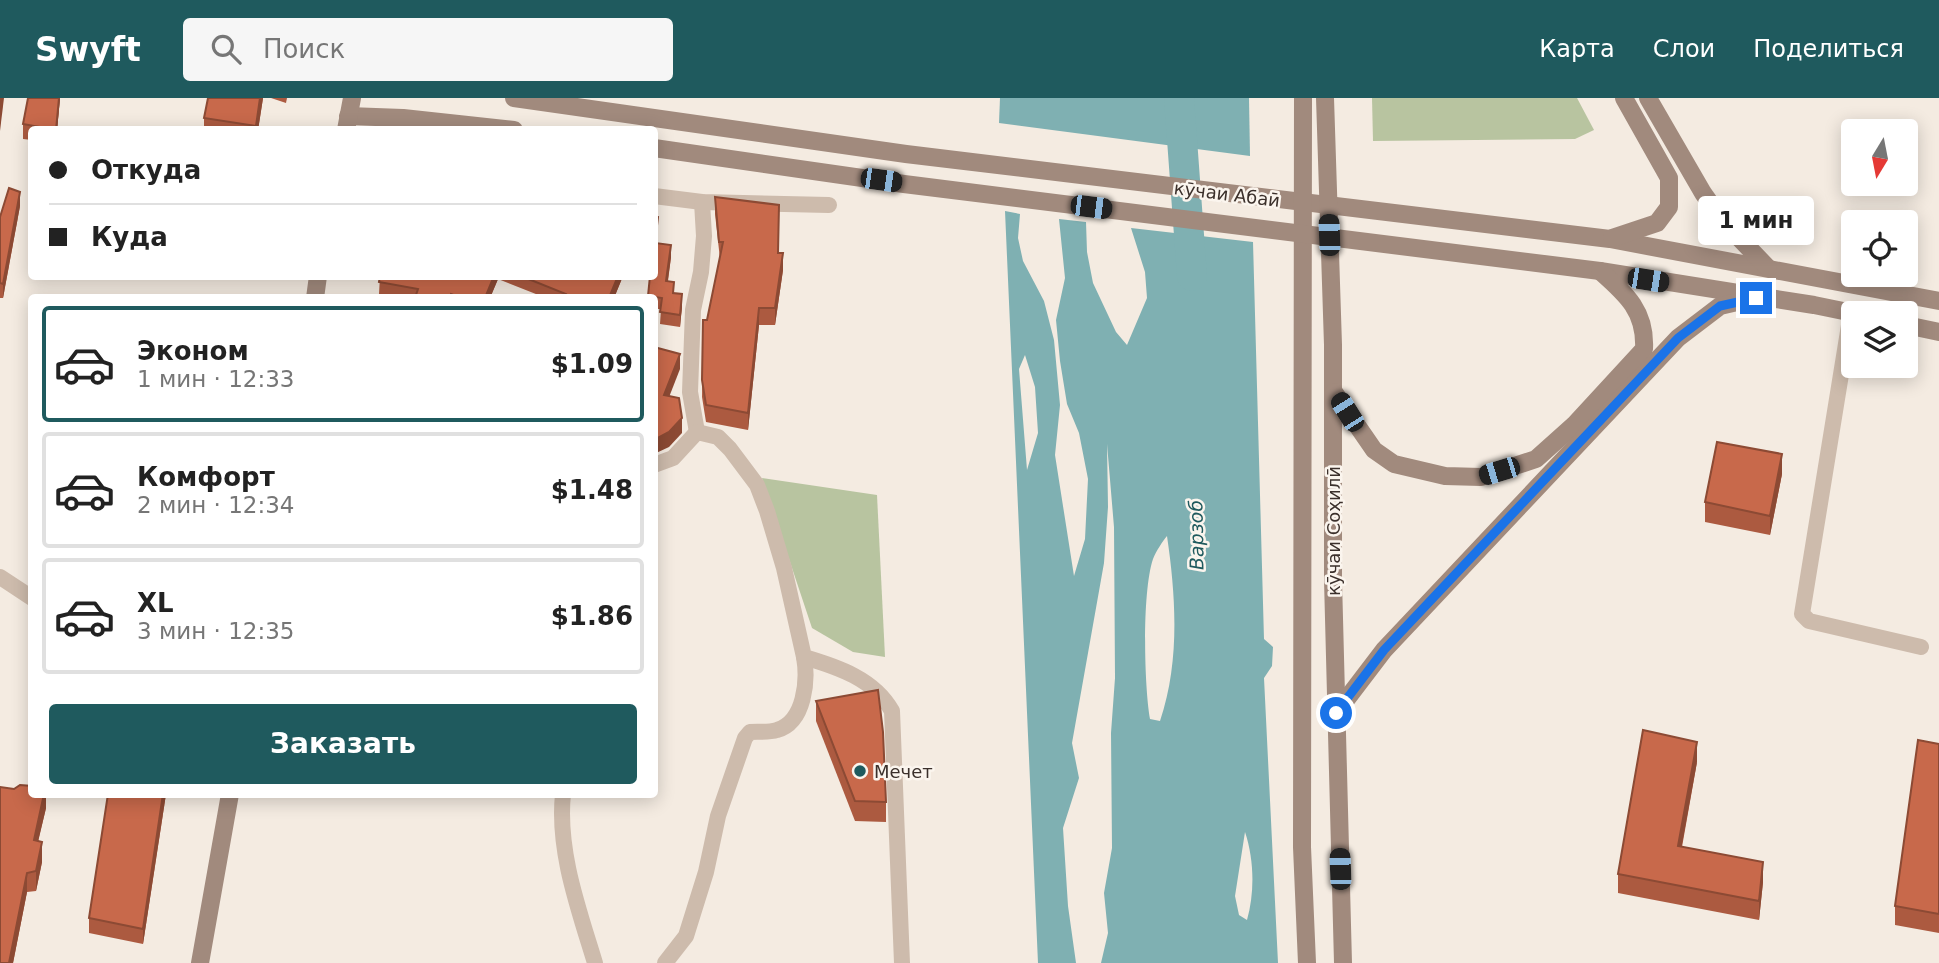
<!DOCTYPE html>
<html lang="ru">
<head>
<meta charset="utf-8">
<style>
  body { margin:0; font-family:"DejaVu Sans",sans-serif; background:#f6f6f6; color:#222; height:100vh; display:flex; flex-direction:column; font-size:26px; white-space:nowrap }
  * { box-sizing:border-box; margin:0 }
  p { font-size:23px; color:#767676 }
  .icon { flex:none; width:38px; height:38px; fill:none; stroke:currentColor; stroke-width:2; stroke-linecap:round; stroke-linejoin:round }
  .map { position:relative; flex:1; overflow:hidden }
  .details { position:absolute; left:28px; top:196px; width:630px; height:504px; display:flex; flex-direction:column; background:#fff; border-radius:7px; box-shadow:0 4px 18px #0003 }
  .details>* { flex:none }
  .top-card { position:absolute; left:28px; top:28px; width:630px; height:154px; border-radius:7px; box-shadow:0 4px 18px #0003; display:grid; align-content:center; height:154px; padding:0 21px; background:#fff }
  .needle { width:46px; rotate:190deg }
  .controls { position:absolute; left:1841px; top:21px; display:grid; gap:14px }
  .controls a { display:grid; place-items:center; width:77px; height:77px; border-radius:7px; background:#fff; box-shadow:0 4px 18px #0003; font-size:35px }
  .end { position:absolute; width:32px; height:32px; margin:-16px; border:9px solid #1a73e8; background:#fff; box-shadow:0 0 0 4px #fff }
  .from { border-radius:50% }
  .bubble { position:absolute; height:49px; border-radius:7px; background:#fff; box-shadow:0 4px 18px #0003; font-size:23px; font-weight:600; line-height:49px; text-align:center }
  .car { position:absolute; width:21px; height:42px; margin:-21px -10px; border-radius:9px; box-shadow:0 0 5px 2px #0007; background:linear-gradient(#222 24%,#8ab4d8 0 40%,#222 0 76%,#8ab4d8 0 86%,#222 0) }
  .top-card b { display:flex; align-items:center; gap:24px; height:66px; font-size:26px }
  .top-card b+b { border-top:2px solid #e0e0e0 }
  .top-card i { width:18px; height:18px; background:#222 }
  ul { padding:12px 0 0; list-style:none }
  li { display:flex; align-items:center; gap:21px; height:116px; margin:0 14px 10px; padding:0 7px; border:4px solid #e0e0e0; border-radius:7px }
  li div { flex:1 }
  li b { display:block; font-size:26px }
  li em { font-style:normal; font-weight:600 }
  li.active { border-color:#1f5a5e }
  li>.icon { width:63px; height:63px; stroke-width:1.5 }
  .cta { display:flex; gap:14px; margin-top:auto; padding:14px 21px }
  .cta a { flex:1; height:80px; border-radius:7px; background:#1f5a5e; color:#fff; font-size:28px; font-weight:600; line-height:80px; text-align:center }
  header { display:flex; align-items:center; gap:42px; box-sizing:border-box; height:98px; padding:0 35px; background:#1f5a5e; color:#fff }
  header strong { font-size:33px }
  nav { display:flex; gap:38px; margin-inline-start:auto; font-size:24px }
  .search { width:490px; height:63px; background:#f6f6f6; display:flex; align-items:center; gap:18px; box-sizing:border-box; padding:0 24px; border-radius:7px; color:#767676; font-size:26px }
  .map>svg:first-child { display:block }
  .green { fill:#b8c4a0 }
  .water { fill:#7fb0b2; fill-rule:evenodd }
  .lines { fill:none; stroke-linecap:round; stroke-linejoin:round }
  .river { stroke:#7fb0b2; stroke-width:30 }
  .street { stroke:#cdbbac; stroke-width:16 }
  .secondary { stroke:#a18a7d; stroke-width:18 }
  .wall { fill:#ac5a40 }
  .shaded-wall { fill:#8c4a34 }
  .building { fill:#c8694b; stroke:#8c4a34; stroke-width:2 }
  .route { stroke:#1a73e8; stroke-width:9 }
  .poi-dot { fill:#1f5a5e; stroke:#fbf5ee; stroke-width:2.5 }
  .labels { text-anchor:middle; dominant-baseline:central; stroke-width:5; stroke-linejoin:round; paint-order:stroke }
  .street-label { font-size:18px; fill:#3b302b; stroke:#fbf5ee }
  .poi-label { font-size:18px; fill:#3b302b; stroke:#fbf5ee; text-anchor:start }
  .water-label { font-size:19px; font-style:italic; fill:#1f5a5e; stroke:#fbf5ee }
</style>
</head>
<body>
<header>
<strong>Swyft</strong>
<div class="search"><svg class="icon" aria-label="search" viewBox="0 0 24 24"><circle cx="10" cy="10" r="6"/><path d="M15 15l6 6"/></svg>Поиск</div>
<nav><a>Карта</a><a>Слои</a><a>Поделиться</a></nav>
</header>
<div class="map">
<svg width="1939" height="865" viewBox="0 0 1939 865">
  <rect width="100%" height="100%" fill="#f4ebe1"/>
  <g class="green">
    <polygon points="1372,0 1577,0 1594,32 1575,41 1373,43"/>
    <polygon points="762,380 877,397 885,559 853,554 812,530"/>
  </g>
  <g class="water">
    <polygon points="1000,0 1249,0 1250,58 999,25"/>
    <path d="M1005,113L1020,116L1018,140L1023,163L1044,203L1054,242L1060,307L1055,357L1074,478L1085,441L1088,381L1079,335L1067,306L1060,263L1056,222L1065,180L1059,121L1086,124L1087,154L1093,185L1116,234L1127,247L1147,200L1145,174L1131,130L1253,144L1264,541L1273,549L1272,568L1264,580L1278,865H1101L1108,835L1104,795L1112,750L1111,635L1115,580L1114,429L1107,346L1108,409L1104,465L1072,645L1079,680L1063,730L1068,808L1076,865H1038ZM1025,257L1035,289L1038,335L1027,372L1019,271ZM1167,438C1176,499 1180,564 1160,623L1150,621C1144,586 1142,494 1153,461C1156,453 1163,443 1167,438ZM1245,734C1254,761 1255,794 1247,822L1239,817L1235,798Z"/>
  </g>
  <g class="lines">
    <polyline class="river" points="1179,0 1192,178"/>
    <g class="street">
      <polyline points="654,98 702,104 829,107"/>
      <polyline points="1851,215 1802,516 1809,523 1921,549"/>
      <polyline points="697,334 690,294 693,212 701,174 704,138 702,104"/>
      <path d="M654,367L673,360L697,334L718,339L730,351L757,387L767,413L784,470L804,559C838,569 874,581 892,613L902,865"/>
      <polyline points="0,479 32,500"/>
      <path d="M563,696C557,753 579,812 595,865"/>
      <path d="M665,865L686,838L706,774L718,718L745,640L750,634C759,633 768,635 777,632C805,624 808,582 804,559"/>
    </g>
    <g class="secondary">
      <polyline points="514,0 906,56 1610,141 1939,203"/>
      <polyline points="1303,0 1302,749 1307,865"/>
      <polyline points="1325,0 1333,247 1333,482 1343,865"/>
      <polyline points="1648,0 1703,95 1722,122 1768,170"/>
      <polyline points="348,18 403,20 514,32"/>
      <polyline points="346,32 352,0"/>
      <polyline points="654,50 904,86 1600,173 1814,207 1853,215"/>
      <polyline points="1612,140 1657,125 1669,109 1669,80 1624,0"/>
      <polyline points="315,200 318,178"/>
      <polyline points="1906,227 1939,234"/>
      <path d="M1334,294L1374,352L1394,366L1445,378L1481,379L1536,361L1574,327L1644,251C1646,213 1626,196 1600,173"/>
      <polyline points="1336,615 1384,552 1678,240 1720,208 1746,202"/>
      <polyline points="200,865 230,696"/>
    </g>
  </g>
  <g class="wall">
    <polygon points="60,0 57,32 32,32 32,42 23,41 23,26"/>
    <polygon points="208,0 263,0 258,32 204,32 204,20"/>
    <polygon points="271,0 287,0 286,5"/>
    <polygon points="715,99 779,124 778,155 783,172 775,227 759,227 748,332 706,324 702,299 703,222 707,222 720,161 715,116"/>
    <polygon points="20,108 3,200 0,200 0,119"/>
    <polygon points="654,118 658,131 656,145 671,159 668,183 682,208 680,229 660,226 661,211 654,211 654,200 648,200 650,178 654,178"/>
    <polygon points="380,178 623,178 614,200 546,200 498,181 490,200 400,200 379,196"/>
    <polygon points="1782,376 1770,437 1705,424 1705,404"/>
    <polygon points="816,603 886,704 886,724 855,723 816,623"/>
    <polygon points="1939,646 1939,835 1895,827 1895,808"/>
    <polygon points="1697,664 1682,749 1763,784 1759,822 1618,795 1618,776"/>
    <polygon points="46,696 46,710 38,743 42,764 36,793 27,794 13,865 0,865"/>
    <polygon points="108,696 166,696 143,846 89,835 89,820"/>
  </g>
  <g class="shaded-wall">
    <polygon points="2,0 4,0 0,33 0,16"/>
    <polygon points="59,0 60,0 57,32 56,32"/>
    <polygon points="260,0 263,0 258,32 256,32"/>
    <polygon points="20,94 20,108 3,200 3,186"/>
    <polygon points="658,119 658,131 655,157 655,145"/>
    <polygon points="671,147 671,159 666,195 666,183"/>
    <polygon points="783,155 783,172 775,227 775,210"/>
    <polygon points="494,178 498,178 498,181 490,200 485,200"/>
    <polygon points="618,178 623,178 614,200 609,200"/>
    <polygon points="682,196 682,208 680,229 680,217"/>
    <polygon points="759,210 759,227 748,332 748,315"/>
    <polygon points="680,256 680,271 664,312 664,297"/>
    <polygon points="682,320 682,335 669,349 654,356 654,342"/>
    <polygon points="1782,356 1782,376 1770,437 1770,418"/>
    <polygon points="1697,644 1697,664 1678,768 1678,748"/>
    <polygon points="44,696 46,696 46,710 34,761 34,742"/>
    <polygon points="163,696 166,696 143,846 143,831"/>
    <polygon points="42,744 42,764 36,793 36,773"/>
    <polygon points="1763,764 1763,784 1759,822 1759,803"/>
    <polygon points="27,775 27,794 13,865 9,865"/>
  </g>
  <g class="building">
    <polygon points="0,0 2,0 0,16"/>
    <polygon points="28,0 59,0 56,32 23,26"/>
    <polygon points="208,0 260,0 256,28 204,20"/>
    <polygon points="9,90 20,94 3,186 0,185 0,119"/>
    <polygon points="715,99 779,107 778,155 783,155 775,210 759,210 748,315 706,307 702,282 703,222 707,222 723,144 719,144"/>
    <polygon points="654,118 658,119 655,145 671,147 666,183 674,184 673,195 682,196 680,217 660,214 662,200 648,198 650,178 654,178"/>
    <polygon points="380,178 494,178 485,200 462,200 451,196 450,200 415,200 418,191 379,184"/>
    <polygon points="521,178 618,178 609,200 565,200 566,196"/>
    <polygon points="654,249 680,256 664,297 679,300 682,320 669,334 654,342"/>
    <polygon points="1717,344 1782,356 1770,418 1705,404"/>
    <polygon points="878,592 883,634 886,704 855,703 816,603"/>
    <polygon points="1643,632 1697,644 1678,748 1763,764 1759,803 1618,776"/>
    <polygon points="1918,642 1939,646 1939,816 1895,808"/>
    <polygon points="20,687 32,688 32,696 44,696 34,742 42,744 36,773 27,775 9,865 0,865 0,689 14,691"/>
    <polygon points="108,696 163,696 143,831 89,820"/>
  </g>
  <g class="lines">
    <polyline class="route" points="1336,615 1384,552 1678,240 1720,208 1756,200"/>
  </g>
  <circle class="poi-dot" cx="860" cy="673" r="7"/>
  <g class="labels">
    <g class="street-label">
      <text transform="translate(1227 96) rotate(7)">кӯчаи Абаӣ</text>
      <text transform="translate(1333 433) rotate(-90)">кӯчаи Соҳилӣ</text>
    </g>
    <g class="poi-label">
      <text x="874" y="673">Мечет</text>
    </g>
    <g class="water-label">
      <text transform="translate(1196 437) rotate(-91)">Варзоб</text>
    </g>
  </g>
</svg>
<div class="controls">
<a><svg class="needle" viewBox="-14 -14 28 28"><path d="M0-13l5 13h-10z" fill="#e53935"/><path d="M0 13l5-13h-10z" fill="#767676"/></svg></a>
<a><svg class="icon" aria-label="locate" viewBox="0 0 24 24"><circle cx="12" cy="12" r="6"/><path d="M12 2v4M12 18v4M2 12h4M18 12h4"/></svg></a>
<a><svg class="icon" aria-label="layers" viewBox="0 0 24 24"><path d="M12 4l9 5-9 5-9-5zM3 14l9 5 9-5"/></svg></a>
</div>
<i class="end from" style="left:1336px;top:615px"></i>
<i class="end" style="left:1756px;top:200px"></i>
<div class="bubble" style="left:1698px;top:98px;width:116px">1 мин</div>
<i class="car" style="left:881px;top:82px;rotate:98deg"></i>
<i class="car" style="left:1091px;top:109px;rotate:97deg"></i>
<i class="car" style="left:1329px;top:137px;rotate:358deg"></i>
<i class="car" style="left:1648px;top:182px;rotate:99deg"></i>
<i class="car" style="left:1347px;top:314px;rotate:328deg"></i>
<i class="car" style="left:1499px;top:373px;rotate:253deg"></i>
<i class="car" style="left:1340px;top:771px;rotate:358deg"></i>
<div class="top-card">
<b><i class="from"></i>Откуда</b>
<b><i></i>Куда</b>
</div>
<section class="details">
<ul>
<li class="active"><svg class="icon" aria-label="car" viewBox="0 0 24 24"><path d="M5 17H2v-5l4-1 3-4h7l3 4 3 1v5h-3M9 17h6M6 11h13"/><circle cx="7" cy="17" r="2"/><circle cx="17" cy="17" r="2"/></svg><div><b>Эконом</b><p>1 мин · 12:33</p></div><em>$1.09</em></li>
<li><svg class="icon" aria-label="car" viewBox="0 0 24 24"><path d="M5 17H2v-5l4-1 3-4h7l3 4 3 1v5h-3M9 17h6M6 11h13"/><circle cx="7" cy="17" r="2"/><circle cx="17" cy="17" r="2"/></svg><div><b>Комфорт</b><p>2 мин · 12:34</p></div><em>$1.48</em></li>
<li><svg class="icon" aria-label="car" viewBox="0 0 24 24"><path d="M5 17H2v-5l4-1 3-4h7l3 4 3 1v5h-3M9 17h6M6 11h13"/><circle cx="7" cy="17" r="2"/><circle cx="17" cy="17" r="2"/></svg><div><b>XL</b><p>3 мин · 12:35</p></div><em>$1.86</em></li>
</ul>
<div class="cta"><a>Заказать</a></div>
</section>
</div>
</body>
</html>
